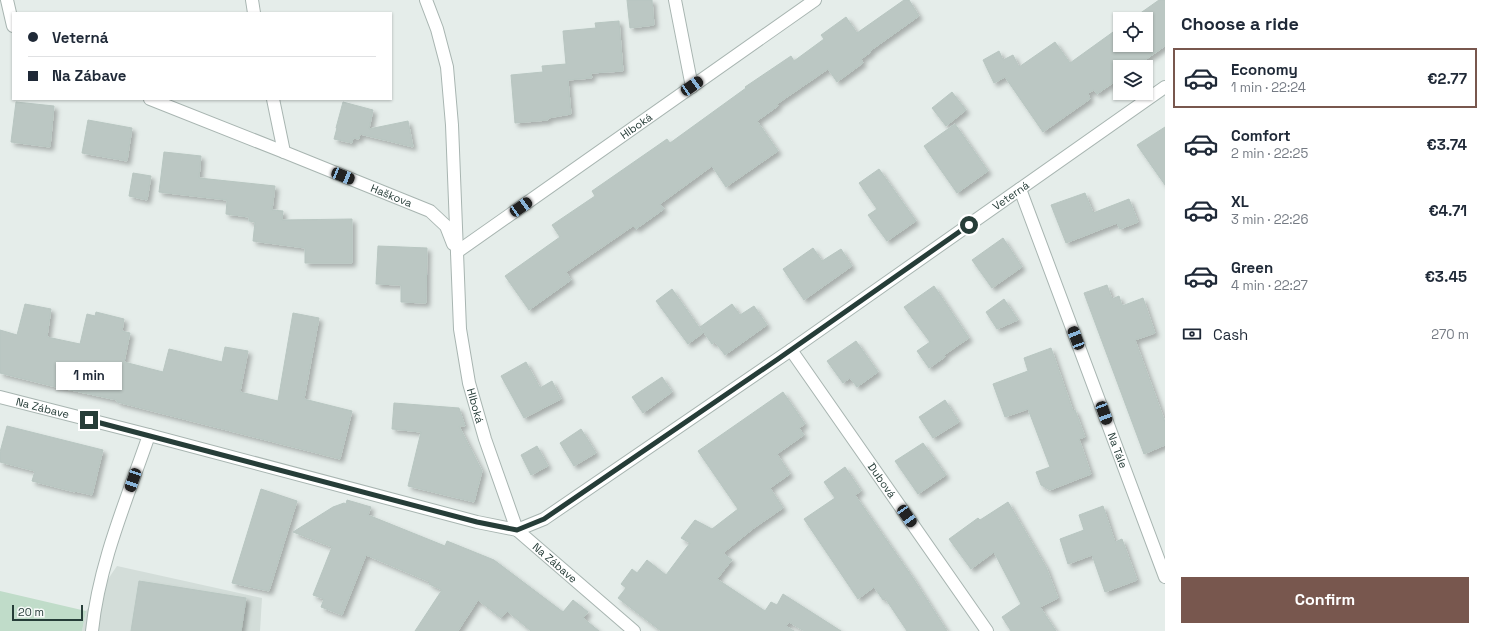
<!DOCTYPE html>
<html lang="en">
<head>
<meta charset="utf-8">
<style>
  body { margin:0; font-family:"Space Grotesk",sans-serif; background:#f2f2f3; color:#1f2937; height:100vh; display:flex; flex-direction:column; font-size:15px; white-space:nowrap }
  * { box-sizing:border-box; margin:0 }
  p { font-size:13px; color:#747a83 }
  .icon { flex:none; width:22px; height:22px; fill:none; stroke:currentColor; stroke-width:2; stroke-linecap:round; stroke-linejoin:round }
  .map { position:relative; flex:1; overflow:hidden }
  .side { display:flex; flex-direction:column; background:#fff; width:320px }
  .side>* { flex:none }
  .hud { position:absolute; left:12px; top:12px; width:380px; height:88px; border-radius:0px; box-shadow:0 1px 3px #0004; display:grid; align-content:center; height:88px; padding:0 16px; background:#fff }
  .tools { position:absolute; left:1113px; top:12px; display:grid; gap:8px }
  .tools a { display:grid; place-items:center; width:40px; height:40px; border-radius:0px; background:#fff; box-shadow:0 1px 3px #0004; font-size:20px }
  .scale { position:absolute; left:12px; bottom:10px; width:71px; box-sizing:border-box; padding-left:4px; border:2px solid #263d38; border-top:0; font-size:11px; line-height:14px; white-space:nowrap; color:#263d38; -webkit-text-stroke:3px #f6faf8; paint-order:stroke }
  .end { position:absolute; width:18px; height:18px; margin:-9px; border:5px solid #263d38; background:#fff; box-shadow:0 0 0 2px #fff }
  .from { border-radius:50% }
  .bubble { position:absolute; height:28px; border-radius:0px; background:#fff; box-shadow:0 1px 3px #0004; font-size:13px; font-weight:800; line-height:28px; text-align:center }
  .car { position:absolute; width:12px; height:24px; margin:-12px -6px; border-radius:5px; box-shadow:0 0 3px 1px #0007; background:linear-gradient(#222 24%,#8ab4d8 0 40%,#222 0 76%,#8ab4d8 0 86%,#222 0) }
  .hud b { display:flex; align-items:center; gap:14px; height:38px; font-size:15px }
  .hud b+b { border-top:1px solid #e0e1e3 }
  .hud i { width:10px; height:10px; background:#1f2937 }
  ul { padding:0; list-style:none }
  li { display:flex; align-items:center; gap:12px; height:60px; margin:0 8px 6px; padding:0 8px; border:2px solid transparent; border-radius:0px }
  li div { flex:1 }
  li b { display:block; font-size:15px }
  li em { font-style:normal; font-weight:800 }
  li.selected { border-color:#78574e }
  li>.icon { width:36px; height:36px; stroke-width:1.5 }
  h2 { padding:0 16px; font-size:18px; line-height:48px }
  .pay { display:flex; align-items:center; gap:10px; height:44px; padding:0 16px; font-size:15px }
  .pay p { margin-inline-start:auto }
  .cta { display:flex; gap:8px; margin-top:auto; padding:8px 16px }
  .cta a { flex:1; height:46px; border-radius:0px; background:#78574e; color:#fff; font-size:16px; font-weight:800; line-height:46px; text-align:center }
  main { display:flex; flex:1; min-height:0 }
  .map>svg:first-child { display:block }
  .built { fill:#d3ddd9 }
  .green { fill:#c0dcc9 }
  .building { fill:#bbc7c3; stroke:#b8c6c1; filter:url(#shadow) }
  .lines { fill:none; stroke-linecap:round; stroke-linejoin:round }
  .service-casing { stroke:#a8b5b1; stroke-width:14 }
  .minor-casing { stroke:#a8b5b1; stroke-width:14 }
  .service { stroke:#fff; stroke-width:12 }
  .minor { stroke:#fff; stroke-width:12 }
  .route { stroke:#263d38; stroke-width:5 }
  .labels { text-anchor:middle; dominant-baseline:central; stroke-width:4; stroke-linejoin:round; paint-order:stroke }
  .street-label { font-size:11px; fill:#263d38; stroke:#f6faf8 }
</style>
</head>
<body>
<main>
<div class="map">
<svg width="1165" height="631" viewBox="0 0 1165 631">
  <defs>
    <filter id="shadow"><feDropShadow dx="3.5" dy="3.5" stdDeviation="2" flood-color="#0004"/></filter>
  </defs>
  <rect width="100%" height="100%" fill="#e5edea"/>
  <polygon class="built" points="117,566 262,598 260,631 82,631 86,611"/>
  <polygon class="green" points="0,591 86,611 82,631 0,631"/>
  <g class="building">
    <polygon points="627,0 652,0 654,25 630,28"/>
    <polygon points="904,0 909,0 919,16 870,51 871,52 861,59 863,63 837,82 828,69 777,104 778,106 757,121 778,151 726,187 712,166 660,204 664,209 636,229 633,226 566,272 571,280 529,310 505,276 560,237 552,225 595,196 592,191 667,139 670,143 746,88 745,87 791,56 794,61 824,39 821,35 846,17 857,33"/>
    <polygon points="1159,0 1165,0 1165,46 1135,67 1120,67 1120,78 1097,94 1094,90 1088,93 1090,99 1043,132 1005,77 994,83 983,60 999,51 1003,60 1013,55 1019,67 1055,42 1070,63 1120,27 1120,45 1146,45 1146,19 1132,19"/>
    <polygon points="619,21 623,71 591,73 592,78 568,80 571,114 548,118 548,120 515,123 511,75 543,72 542,66 566,64 563,31 596,28 595,23"/>
    <polygon points="952,92 966,110 946,126 932,108"/>
    <polygon points="16,102 54,106 50,147 11,142"/>
    <polygon points="343,102 373,110 369,129 408,121 413,147 360,134 359,139 353,138 352,143 334,139 337,128 336,128"/>
    <polygon points="88,120 132,128 127,161 82,153"/>
    <polygon points="955,124 988,171 957,193 924,146"/>
    <polygon points="1165,127 1165,185 1137,145"/>
    <polygon points="164,152 201,156 199,178 275,186 272,210 283,211 282,220 352,219 352,263 305,263 305,248 253,241 255,222 249,221 249,217 226,214 227,200 159,192"/>
    <polygon points="879,169 916,221 887,241 868,215 877,209 859,183"/>
    <polygon points="133,173 151,176 147,200 129,196"/>
    <polygon points="1085,193 1093,213 1129,199 1138,222 1120,229 1117,223 1066,243 1051,205"/>
    <polygon points="1003,238 1022,267 992,288 972,260"/>
    <polygon points="378,246 427,248 426,303 401,302 401,285 376,284"/>
    <polygon points="813,248 822,261 841,249 852,266 804,300 783,269"/>
    <polygon points="1107,285 1112,299 1119,296 1122,306 1143,298 1155,333 1135,340 1165,422 1165,445 1144,454 1084,293"/>
    <polygon points="934,286 969,338 944,355 945,357 929,368 917,351 930,342 904,307"/>
    <polygon points="672,289 703,333 688,344 656,301"/>
    <polygon points="1004,299 1018,320 997,329 986,312"/>
    <polygon points="25,304 51,309 47,337 80,344 87,314 95,316 96,312 124,319 122,331 130,333 124,362 163,372 169,349 222,362 225,347 248,351 240,392 278,401 293,313 319,318 304,399 352,411 340,459 117,402 117,400 52,386 0,373 0,330 17,335"/>
    <polygon points="732,304 740,315 754,306 767,325 725,355 715,342 712,344 700,327"/>
    <polygon points="856,341 878,372 857,387 850,378 843,383 827,361"/>
    <polygon points="1051,348 1073,411 1075,410 1085,437 1079,439 1091,474 1050,490 1041,485 1036,472 1050,467 1028,409 1005,417 993,384 1028,371 1024,358"/>
    <polygon points="526,362 540,388 552,381 561,399 524,418 501,376"/>
    <polygon points="662,377 672,392 643,413 632,397"/>
    <polygon points="783,392 805,424 799,428 804,435 777,454 790,474 770,488 783,508 754,528 723,553 732,560 717,579 765,611 771,602 777,605 783,594 841,631 804,631 789,622 786,626 794,631 661,631 618,598 626,588 621,584 632,569 637,573 647,560 666,575 690,543 681,538 695,520 712,529 738,509 698,451"/>
    <polygon points="945,400 959,422 933,438 919,417"/>
    <polygon points="394,403 459,408 465,426 459,426 482,471 474,502 408,486 421,432 392,429"/>
    <polygon points="7,426 103,450 92,495 75,491 75,492 32,481 35,471 0,462 0,452"/>
    <polygon points="581,429 596,453 574,466 560,443"/>
    <polygon points="923,443 946,475 918,494 895,461"/>
    <polygon points="537,446 548,466 531,475 521,455"/>
    <polygon points="845,467 861,491 855,495 913,578 947,631 907,631 885,598 883,600 874,587 858,599 804,519 835,498 824,482"/>
    <polygon points="261,489 297,501 269,591 232,583"/>
    <polygon points="347,500 371,507 368,515 445,546 447,541 494,560 563,612 573,600 588,612 583,618 599,631 531,631 507,611 501,618 478,600 458,631 415,631 442,590 429,584 430,582 366,555 342,615 321,607 324,599 313,595 332,547 293,532 333,507 344,503 346,504"/>
    <polygon points="1008,502 1046,567 1058,598 1040,607 1056,631 1011,631 1002,617 1021,604 994,552 971,569 949,539 978,518 980,520"/>
    <polygon points="1103,506 1115,542 1122,539 1137,580 1105,592 1092,555 1068,564 1060,539 1084,530 1079,515"/>
    <polygon points="139,581 246,598 241,631 131,631"/>
  </g>
  <g class="lines">
    <defs>
      <path id="service" d="M92,631C99,563 127,499 149,435"/>
      <g id="minor">
        <polyline points="7,0 13,26"/>
        <polyline points="252,0 254,13"/>
        <path id="s1" d="M426,0L437,29L447,67L452,125L460,329L469,383L485,439L517,530"/>
        <polyline points="675,0 692,87"/>
        <polyline points="150,99 284,152"/>
        <path id="s2" d="M273,99L284,152L430,211L446,226L453,244"/>
        <path id="s3" d="M1020,189L1165,577"/>
        <path id="s4" d="M457,252L815,0"/>
        <path id="s5" d="M791,350L987,631"/>
        <path id="s6" d="M0,397L149,435L477,522L517,530L634,631"/>
        <path id="s7" d="M517,530L544,519L791,350L1165,87"/>
      </g>
    </defs>
    <use href="#service" class="service-casing"/>
    <use href="#minor" class="minor-casing"/>
    <use href="#service" class="service"/>
    <use href="#minor" class="minor"/>
  </g>
  <g class="lines">
    <polyline class="route" points="89,420 477,522 517,530 544,519 778,359 969,225"/>
  </g>
  <g class="labels">
    <g class="street-label">
      <text stroke="none"><textPath href="#s4" startOffset="219">Hlboká</textPath></text>
      <text stroke="none"><textPath href="#s2" startOffset="170">Haškova</textPath></text>
      <text stroke="none"><textPath href="#s7" startOffset="597">Veterná</textPath></text>
      <text stroke="none"><textPath href="#s1" startOffset="411">Hlboká</textPath></text>
      <text stroke="none"><textPath href="#s6" startOffset="44">Na Zábave</textPath></text>
      <text stroke="none"><textPath href="#s3" startOffset="279">Na Tále</textPath></text>
      <text stroke="none"><textPath href="#s5" startOffset="159">Dubová</textPath></text>
      <text stroke="none"><textPath href="#s6" startOffset="584">Na Zábave</textPath></text>
    </g>
  </g>
</svg>
<div class="tools">
<a><svg class="icon" aria-label="locate" viewBox="0 0 24 24"><circle cx="12" cy="12" r="6"/><path d="M12 2v4M12 18v4M2 12h4M18 12h4"/></svg></a>
<a><svg class="icon" aria-label="layers" viewBox="0 0 24 24"><path d="M12 4l9 5-9 5-9-5zM3 14l9 5 9-5"/></svg></a>
</div>
<div class="scale">20 m</div>
<i class="end from" style="left:969px;top:225px"></i>
<i class="end" style="left:89px;top:420px"></i>
<div class="bubble" style="left:56px;top:362px;width:66px">1 min</div>
<i class="car" style="left:692px;top:86px;rotate:55deg"></i>
<i class="car" style="left:343px;top:176px;rotate:112deg"></i>
<i class="car" style="left:521px;top:207px;rotate:55deg"></i>
<i class="car" style="left:1076px;top:338px;rotate:339deg"></i>
<i class="car" style="left:1104px;top:413px;rotate:160deg"></i>
<i class="car" style="left:133px;top:480px;rotate:199deg"></i>
<i class="car" style="left:907px;top:516px;rotate:145deg"></i>
<div class="hud">
<b><i class="from"></i>Veterná</b>
<b><i></i>Na Zábave</b>
</div>
</div>
<section class="side">
<h2>Choose a ride</h2>
<ul>
<li class="selected"><svg class="icon" aria-label="car" viewBox="0 0 24 24"><path d="M5 17H2v-5l4-1 3-4h7l3 4 3 1v5h-3M9 17h6M6 11h13"/><circle cx="7" cy="17" r="2"/><circle cx="17" cy="17" r="2"/></svg><div><b>Economy</b><p>1 min · 22:24</p></div><em>€2.77</em></li>
<li><svg class="icon" aria-label="car" viewBox="0 0 24 24"><path d="M5 17H2v-5l4-1 3-4h7l3 4 3 1v5h-3M9 17h6M6 11h13"/><circle cx="7" cy="17" r="2"/><circle cx="17" cy="17" r="2"/></svg><div><b>Comfort</b><p>2 min · 22:25</p></div><em>€3.74</em></li>
<li><svg class="icon" aria-label="car" viewBox="0 0 24 24"><path d="M5 17H2v-5l4-1 3-4h7l3 4 3 1v5h-3M9 17h6M6 11h13"/><circle cx="7" cy="17" r="2"/><circle cx="17" cy="17" r="2"/></svg><div><b>XL</b><p>3 min · 22:26</p></div><em>€4.71</em></li>
<li><svg class="icon" aria-label="car" viewBox="0 0 24 24"><path d="M5 17H2v-5l4-1 3-4h7l3 4 3 1v5h-3M9 17h6M6 11h13"/><circle cx="7" cy="17" r="2"/><circle cx="17" cy="17" r="2"/></svg><div><b>Green</b><p>4 min · 22:27</p></div><em>€3.45</em></li>
</ul>
<div class="pay"><svg class="icon" aria-label="cash" viewBox="0 0 24 24"><path d="M3 7h18v10H3z"/><circle cx="12" cy="12" r="2"/></svg>Cash<p>270 m</p></div>
<div class="cta"><a>Confirm</a></div>
</section>
</main>
</body>
</html>
